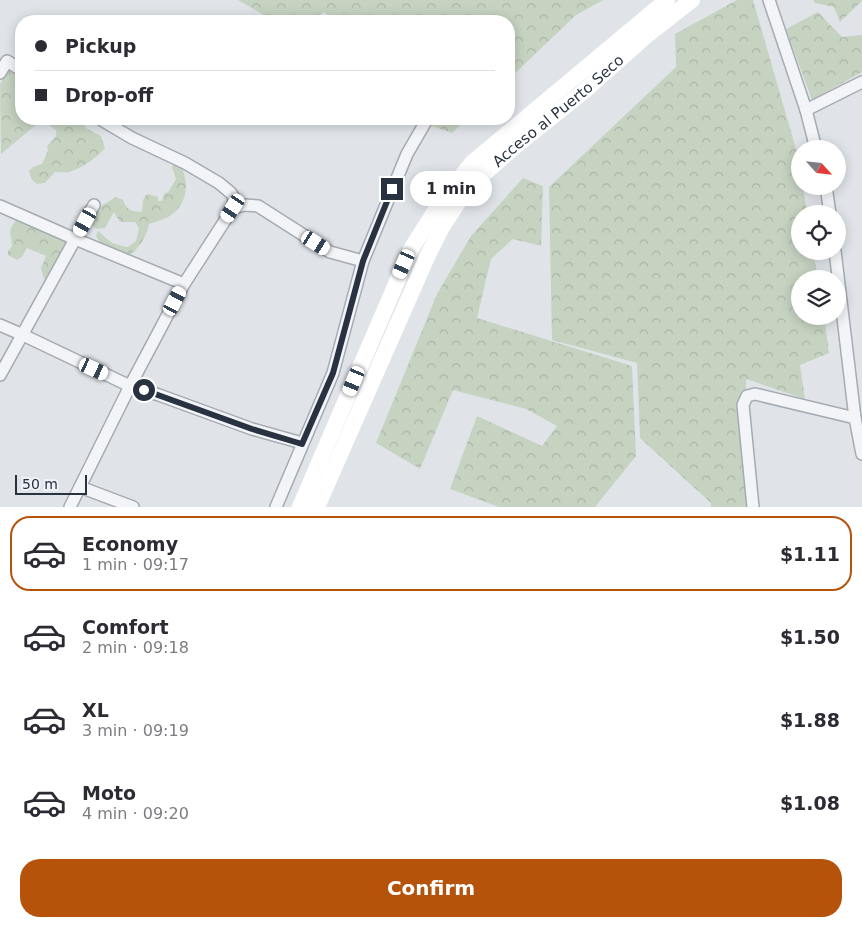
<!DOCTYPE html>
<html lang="en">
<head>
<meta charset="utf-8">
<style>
  body { margin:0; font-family:"DejaVu Sans",sans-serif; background:#f2f2f3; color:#2b2b33; height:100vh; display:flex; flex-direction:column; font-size:19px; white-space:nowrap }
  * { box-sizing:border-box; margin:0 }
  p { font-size:16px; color:#7c7c81 }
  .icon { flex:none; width:28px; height:28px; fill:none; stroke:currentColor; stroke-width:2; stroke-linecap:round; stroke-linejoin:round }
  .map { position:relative; height:507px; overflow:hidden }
  .sheet { display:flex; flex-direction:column; background:#fff; flex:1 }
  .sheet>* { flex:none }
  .hud { position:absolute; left:15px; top:15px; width:500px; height:110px; border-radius:20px; box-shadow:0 2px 12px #0003; display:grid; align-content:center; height:110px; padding:0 20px; background:#fff }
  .needle { width:32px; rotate:117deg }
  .buttons { position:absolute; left:791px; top:140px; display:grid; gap:10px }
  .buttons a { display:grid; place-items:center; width:55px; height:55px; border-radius:50%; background:#fff; box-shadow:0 2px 12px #0003; font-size:25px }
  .scale { position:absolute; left:15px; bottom:12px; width:72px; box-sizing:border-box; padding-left:5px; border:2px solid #283240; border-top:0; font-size:14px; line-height:18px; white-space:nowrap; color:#283240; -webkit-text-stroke:4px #eff2f6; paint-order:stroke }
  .end { position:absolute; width:22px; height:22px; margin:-11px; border:6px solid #283240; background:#fff; box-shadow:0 0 0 2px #fff }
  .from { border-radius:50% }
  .bubble { position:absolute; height:35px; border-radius:18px; background:#fff; box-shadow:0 2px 12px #0003; font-size:16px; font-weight:800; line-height:35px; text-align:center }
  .car { position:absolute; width:15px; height:30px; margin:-15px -8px; border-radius:6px; box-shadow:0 0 4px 1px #0007; background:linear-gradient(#fff 24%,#345 0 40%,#fff 0 76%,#345 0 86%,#fff 0) }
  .hud b { display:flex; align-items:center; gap:18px; height:48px; font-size:19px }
  .hud b+b { border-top:1px solid #e1e1e2 }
  .hud i { width:12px; height:12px; background:#2b2b33 }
  ul { padding:9px 0 0; list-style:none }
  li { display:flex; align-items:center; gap:15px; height:75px; margin:0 10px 8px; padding:0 10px; border:2px solid transparent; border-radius:20px }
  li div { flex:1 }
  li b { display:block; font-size:19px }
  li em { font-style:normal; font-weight:800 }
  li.active { border-color:#b45309 }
  li>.icon { width:45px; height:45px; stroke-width:1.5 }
  .action { display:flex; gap:10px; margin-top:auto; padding:10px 20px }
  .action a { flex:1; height:58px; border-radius:20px; background:#b45309; color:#fff; font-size:20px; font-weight:800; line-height:58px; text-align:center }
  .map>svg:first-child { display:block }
  .forest { fill:url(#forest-crowns) }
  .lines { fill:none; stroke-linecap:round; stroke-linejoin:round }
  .street-casing { stroke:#a5abb3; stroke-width:14 }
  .street { stroke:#f3f4f7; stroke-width:11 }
  .secondary { stroke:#fff; stroke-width:16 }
  .route { stroke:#283240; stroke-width:6 }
  .labels { text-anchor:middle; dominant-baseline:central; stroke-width:4.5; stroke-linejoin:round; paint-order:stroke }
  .street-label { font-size:15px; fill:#283240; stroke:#eff2f6 }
</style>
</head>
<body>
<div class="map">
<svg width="862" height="507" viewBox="0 0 862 507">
  <defs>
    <pattern id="forest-crowns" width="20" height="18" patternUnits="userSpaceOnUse" patternTransform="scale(1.25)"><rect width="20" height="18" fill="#c6d3c1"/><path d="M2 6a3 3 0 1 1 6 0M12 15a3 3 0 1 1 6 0" fill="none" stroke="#aab6a7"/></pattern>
  </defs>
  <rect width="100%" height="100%" fill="#e0e4e9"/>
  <g class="forest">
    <polygon points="238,0 603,0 576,15 509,79 509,21 335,21 324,12 312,21 274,21"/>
    <polygon points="737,0 753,0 798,156 800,186 803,186 807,214 800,214 800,251 813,251 818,279 800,279 800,316 824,316 829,353 800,365 805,399 746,379 746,446 749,507 711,507 711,503 640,438 637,363 552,340 549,187 676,67 675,34"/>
    <polygon points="813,0 862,0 862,1 840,22 834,7 815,3"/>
    <polygon points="818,12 842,37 862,35 862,72 812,100 786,29"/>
    <polygon points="11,67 21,74 21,119 43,119 1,154 0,84"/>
    <path d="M48,119H80L86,128L101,136L105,148C99,156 82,168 72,171C67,173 61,172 55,172L45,183L37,184L32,180L29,171L33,167L42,164L48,151L47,146C51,141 58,138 56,130L49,125Z"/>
    <polygon points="412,119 467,119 452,133"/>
    <path d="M174,163L180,164C190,182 188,206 168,217C162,220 155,222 149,224C146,238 139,249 127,257L103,247L96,236L98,231C111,242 110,244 128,247L136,241L139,228L135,222H120L114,212L105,228L96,229L92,225L96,209L116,197L123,200C127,211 132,211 142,212L143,200L146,195L148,194L158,197V201H162L164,194L169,191L176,179L172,167Z"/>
    <polygon points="523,178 543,186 541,246 513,239 491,259 477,318 632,366 636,456 595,507 499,507 450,489 477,416 542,446 557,426 526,409 453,390 420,469 376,443 437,294 471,236"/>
    <path d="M17,220L65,237V246L48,278L44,279L41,268L46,256L27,248L22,257L17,260L8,255V251L12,246C11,234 7,229 17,220Z"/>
  </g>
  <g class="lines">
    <defs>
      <g id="street">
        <polyline points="769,0 806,110 816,149"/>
        <polyline points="0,73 7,61 21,70"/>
        <polyline points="806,110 862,82"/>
        <polyline points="100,119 132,138 185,163 219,183 231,193 234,198 233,208"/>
        <polyline points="826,186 830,214"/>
        <polyline points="0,206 75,239 184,284"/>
        <polyline points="835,251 855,418 862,454"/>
        <polyline points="0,325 23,335 130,386 159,395 252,429 302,443"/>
        <polyline points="0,375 94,205"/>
        <polyline points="80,487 133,507"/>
        <polyline points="70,507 130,386 184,284 233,208 244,205 258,206 330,252 363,261"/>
        <polyline points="276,507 333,373 363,261 407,154 425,123"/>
        <polyline points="753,507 743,405 747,396 755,394 855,418"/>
      </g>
    </defs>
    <use href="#street" class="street-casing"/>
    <use href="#street" class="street"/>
    <g class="secondary">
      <polyline points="300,507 411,249 442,200 472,163 667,0"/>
      <path id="s1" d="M317,507L427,257L442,227L461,198L486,172L513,148L583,92L646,36L692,0"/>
    </g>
  </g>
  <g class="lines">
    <polyline class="route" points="144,390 252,429 302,444 333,373 363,261 392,189"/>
  </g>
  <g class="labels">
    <g class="street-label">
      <text stroke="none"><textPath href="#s1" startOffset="472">Acceso al Puerto Seco</textPath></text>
    </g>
  </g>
</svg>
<div class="buttons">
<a><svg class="needle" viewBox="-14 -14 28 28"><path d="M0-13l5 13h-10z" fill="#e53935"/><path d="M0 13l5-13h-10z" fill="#7c7c81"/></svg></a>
<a><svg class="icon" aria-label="locate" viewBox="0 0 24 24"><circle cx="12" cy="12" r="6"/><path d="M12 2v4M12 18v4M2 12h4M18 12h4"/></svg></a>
<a><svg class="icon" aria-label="layers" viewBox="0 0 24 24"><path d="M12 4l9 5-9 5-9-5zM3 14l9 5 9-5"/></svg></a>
</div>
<div class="scale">50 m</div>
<i class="end from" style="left:144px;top:390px"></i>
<i class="end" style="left:392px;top:189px"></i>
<div class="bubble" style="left:410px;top:171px;width:82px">1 min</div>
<i class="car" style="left:233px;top:208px;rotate:213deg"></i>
<i class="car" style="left:85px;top:222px;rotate:209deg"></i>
<i class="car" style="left:316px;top:243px;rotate:122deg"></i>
<i class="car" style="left:404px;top:264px;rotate:204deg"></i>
<i class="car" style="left:175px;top:301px;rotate:28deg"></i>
<i class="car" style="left:94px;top:369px;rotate:115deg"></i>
<i class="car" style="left:354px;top:381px;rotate:203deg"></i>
<div class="hud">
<b><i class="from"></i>Pickup</b>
<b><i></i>Drop-off</b>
</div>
</div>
<section class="sheet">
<ul>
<li class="active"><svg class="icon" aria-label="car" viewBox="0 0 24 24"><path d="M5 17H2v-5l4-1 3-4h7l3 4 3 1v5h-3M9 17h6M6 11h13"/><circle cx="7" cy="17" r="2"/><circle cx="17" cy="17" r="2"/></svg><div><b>Economy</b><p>1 min · 09:17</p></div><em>$1.11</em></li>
<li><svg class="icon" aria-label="car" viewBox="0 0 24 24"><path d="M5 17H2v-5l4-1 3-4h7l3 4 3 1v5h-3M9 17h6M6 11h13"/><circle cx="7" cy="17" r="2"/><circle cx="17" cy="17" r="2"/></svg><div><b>Comfort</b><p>2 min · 09:18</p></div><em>$1.50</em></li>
<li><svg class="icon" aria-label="car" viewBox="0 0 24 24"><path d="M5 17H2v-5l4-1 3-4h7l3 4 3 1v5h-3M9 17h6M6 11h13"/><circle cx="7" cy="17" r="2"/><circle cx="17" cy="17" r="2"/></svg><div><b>XL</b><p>3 min · 09:19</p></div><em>$1.88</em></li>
<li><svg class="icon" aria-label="car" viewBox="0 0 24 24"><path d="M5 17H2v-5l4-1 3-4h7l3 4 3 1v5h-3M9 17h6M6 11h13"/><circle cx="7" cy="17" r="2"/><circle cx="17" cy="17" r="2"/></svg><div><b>Moto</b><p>4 min · 09:20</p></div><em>$1.08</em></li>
</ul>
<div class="action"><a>Confirm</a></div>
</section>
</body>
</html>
